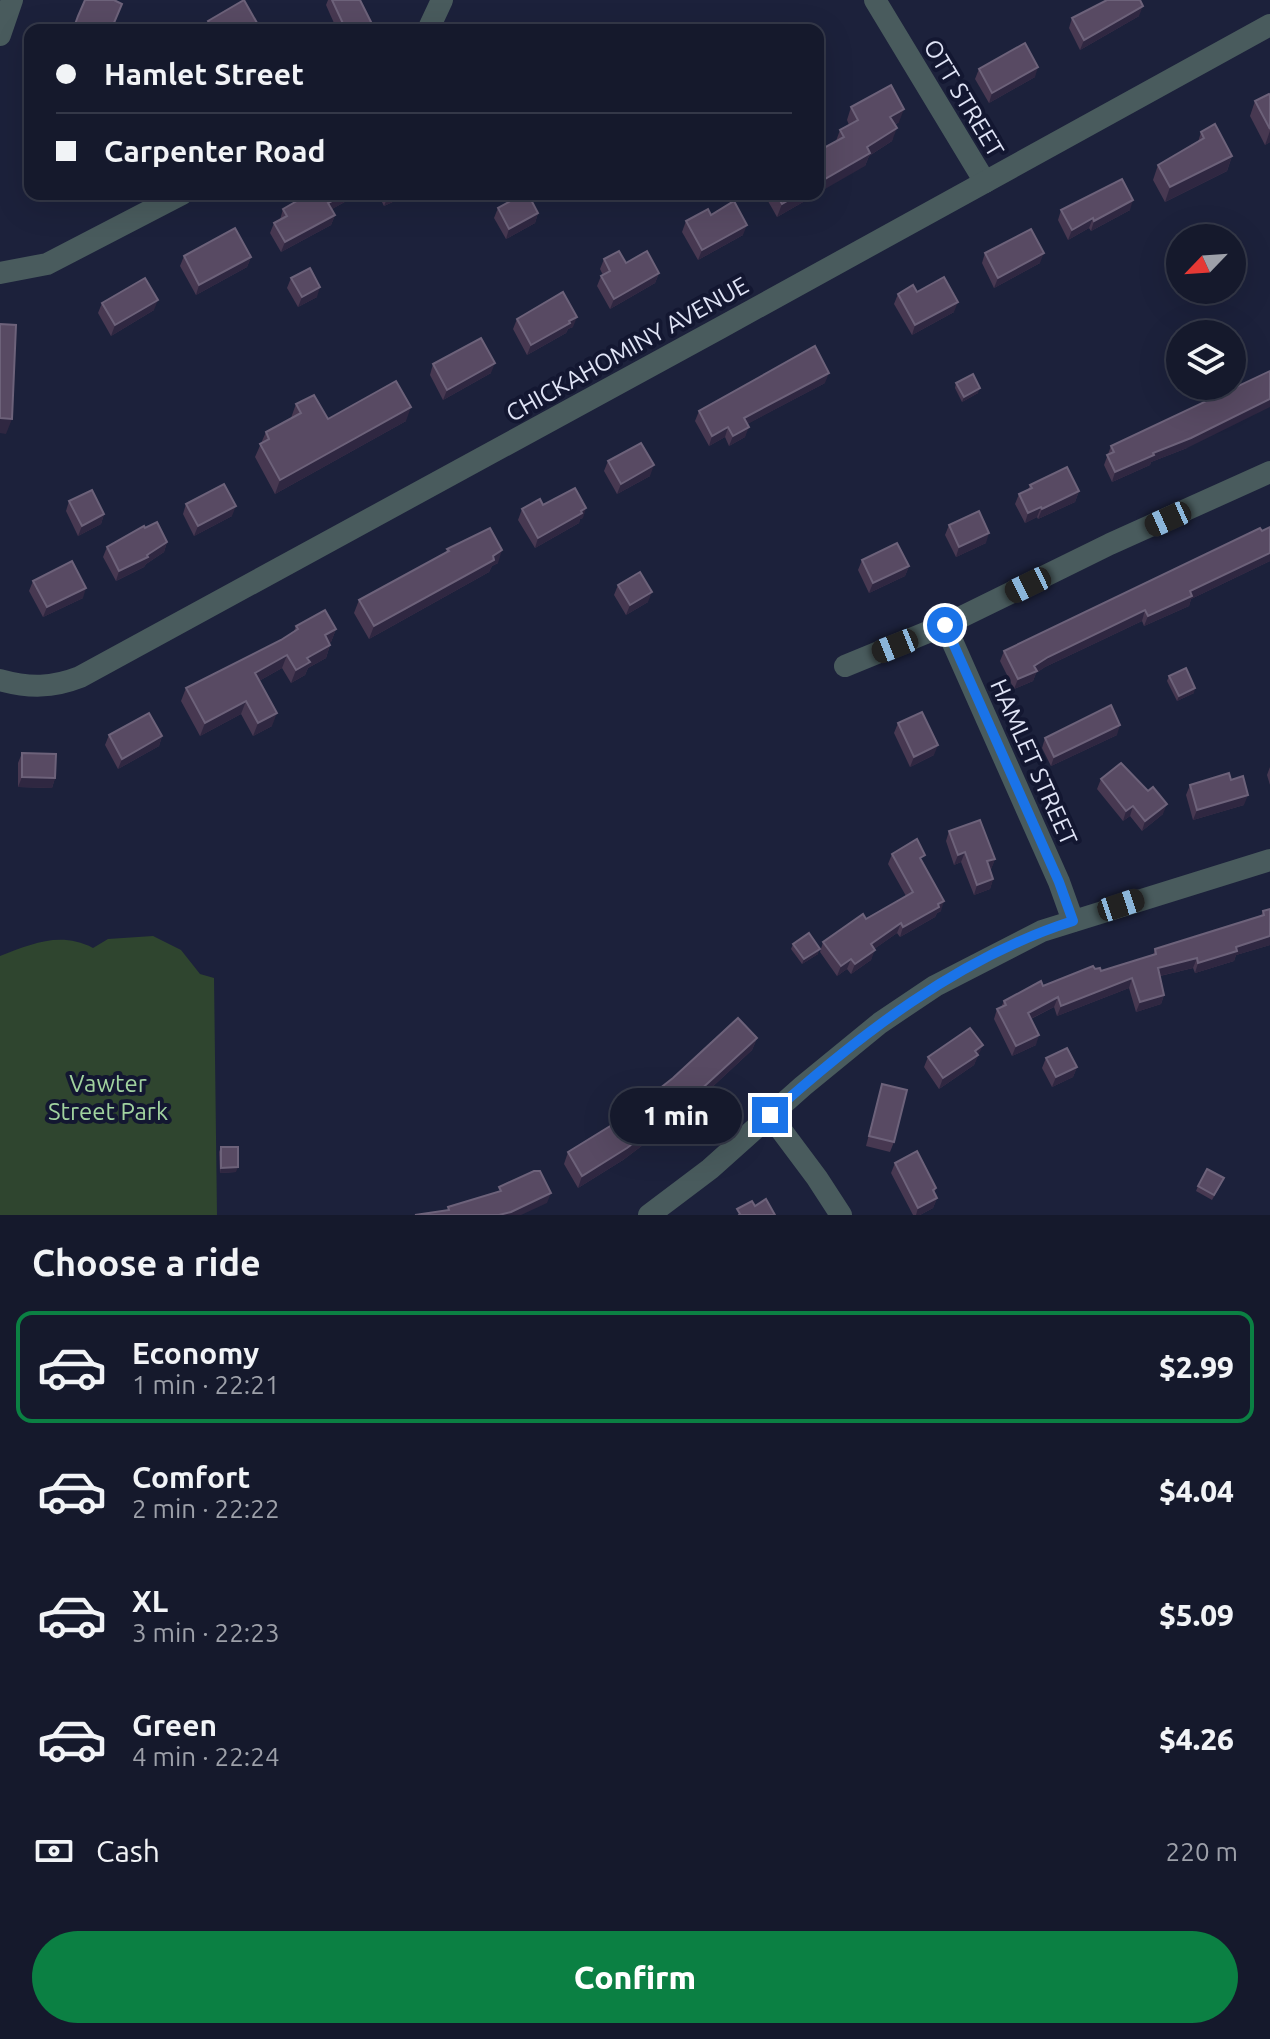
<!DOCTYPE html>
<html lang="en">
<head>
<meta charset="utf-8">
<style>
  body { margin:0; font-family:Ubuntu,sans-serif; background:#1e2234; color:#f1f3f6; height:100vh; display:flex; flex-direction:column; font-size:30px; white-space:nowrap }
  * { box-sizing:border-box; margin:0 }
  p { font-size:26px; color:#9da0a9 }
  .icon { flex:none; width:44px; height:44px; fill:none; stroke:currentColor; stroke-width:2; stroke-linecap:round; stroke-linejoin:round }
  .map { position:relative; height:1215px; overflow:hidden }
  .sheet { display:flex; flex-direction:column; background:#15192c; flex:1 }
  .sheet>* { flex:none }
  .banner { position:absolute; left:24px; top:24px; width:800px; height:176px; border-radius:16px; box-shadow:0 8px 32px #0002,0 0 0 2px #343848; display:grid; align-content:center; height:176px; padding:0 32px; background:#15192c }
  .needle { width:52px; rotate:245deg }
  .fabs { position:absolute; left:1166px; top:224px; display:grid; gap:16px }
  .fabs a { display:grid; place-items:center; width:80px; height:80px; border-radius:50%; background:#15192c; box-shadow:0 8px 32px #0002,0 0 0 2px #343848; font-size:40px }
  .end { position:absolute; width:36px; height:36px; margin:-18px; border:10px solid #1a73e8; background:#fff; box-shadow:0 0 0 4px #fff }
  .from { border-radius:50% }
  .bubble { position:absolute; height:56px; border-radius:28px; background:#15192c; box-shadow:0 8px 32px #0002,0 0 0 2px #343848; font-size:26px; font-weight:800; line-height:56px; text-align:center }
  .car { position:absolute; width:24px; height:48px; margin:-24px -12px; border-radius:10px; box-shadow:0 0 6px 2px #0007; background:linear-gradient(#222 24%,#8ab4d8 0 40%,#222 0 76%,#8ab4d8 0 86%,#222 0) }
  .banner b { display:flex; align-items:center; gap:28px; height:76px; font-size:30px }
  .banner b+b { border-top:2px solid #343848 }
  .banner i { width:20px; height:20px; background:#f1f3f6 }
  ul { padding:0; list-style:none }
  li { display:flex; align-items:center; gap:24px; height:112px; margin:0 16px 12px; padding:0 16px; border:4px solid transparent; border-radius:16px }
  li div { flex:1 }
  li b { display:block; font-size:30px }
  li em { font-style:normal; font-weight:800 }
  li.current { border-color:#0b8043 }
  li>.icon { width:72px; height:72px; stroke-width:1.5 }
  h2 { padding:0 32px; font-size:36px; line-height:96px }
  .pay { display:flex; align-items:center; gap:20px; height:88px; padding:0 32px; font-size:30px }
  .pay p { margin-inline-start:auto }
  .button { display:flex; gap:16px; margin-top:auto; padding:16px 32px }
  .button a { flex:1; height:92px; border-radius:48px; background:#0b8043; color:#fff; font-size:32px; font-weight:800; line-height:92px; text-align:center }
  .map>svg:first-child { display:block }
  .green { fill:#2f452f }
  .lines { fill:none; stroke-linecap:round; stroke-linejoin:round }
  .minor { stroke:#495b5d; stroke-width:22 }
  .wall { fill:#473851 }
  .shaded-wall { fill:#2f2741 }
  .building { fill:#584a63; stroke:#6d627a; stroke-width:2 }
  .route { stroke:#1a73e8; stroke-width:10 }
  .labels { text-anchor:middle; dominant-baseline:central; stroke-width:8; stroke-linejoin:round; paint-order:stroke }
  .street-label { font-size:24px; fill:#e0e4f6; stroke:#131731 }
  .park-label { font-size:24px; fill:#a1d39f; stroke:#131731 }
</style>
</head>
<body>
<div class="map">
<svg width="1270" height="1215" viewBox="0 0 1270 1215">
  <rect width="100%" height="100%" fill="#1c213b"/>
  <path class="green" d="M153,936L181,950L200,974L214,978L217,1215H0V956C32,944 60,931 93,948L108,939Z"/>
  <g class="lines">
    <g class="minor">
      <polyline points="875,0 985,182"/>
      <polyline points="428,30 442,0"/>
      <polyline points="0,35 12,0"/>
      <polyline points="0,273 47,264 182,194"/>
      <polyline points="945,625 1059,882 1073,921"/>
      <polyline points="845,666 945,625 1110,544 1270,472"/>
      <path d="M0,680C29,688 52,688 80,677L720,328L1270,25"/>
      <polyline points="770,1115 817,1178 841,1215"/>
      <polyline points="649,1215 710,1169 803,1086 880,1023 935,986 1042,931 1270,860"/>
    </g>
  </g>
  <g class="wall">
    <polygon points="244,0 261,30 209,30 206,26 208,21"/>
    <polygon points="328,0 360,0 371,30 337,30 326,5"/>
    <polygon points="1139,16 1080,50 1069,28 1072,18"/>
    <polygon points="979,69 1035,77 989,103 975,79"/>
    <polygon points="1270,95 1270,142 1265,145 1250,116 1255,101"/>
    <polygon points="851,107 899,122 895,125 892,141 869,156 865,166 836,141 840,130 849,125 847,120"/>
    <polygon points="1201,132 1232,156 1227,171 1165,202 1153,180 1158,165 1198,142"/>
    <polygon points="303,194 359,194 332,209 335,215 331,225 281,252 270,233 274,223 280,220 283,209 299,200 300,195"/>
    <polygon points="366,194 410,194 384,206 379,196 370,201"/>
    <polygon points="764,194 817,194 777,217"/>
    <polygon points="498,208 538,213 535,223 506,239 494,218"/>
    <polygon points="1061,210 1130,210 1091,231 1089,228 1068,240 1058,220"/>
    <polygon points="711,215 743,235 698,260 682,232 686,221"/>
    <polygon points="985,253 1040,263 994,288 982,263"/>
    <polygon points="184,256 251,257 247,267 196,295 180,266"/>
    <polygon points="604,259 659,273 655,283 610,309 597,286 601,276 603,275 600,269"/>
    <polygon points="291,278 317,297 298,307 287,288"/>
    <polygon points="917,292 954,312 912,335 894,304 898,294"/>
    <polygon points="102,303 154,310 111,336 98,313"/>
    <polygon points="517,319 573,327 568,329 566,333 527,355 513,329"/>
    <polygon points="433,364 491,373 443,400 430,375"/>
    <polygon points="825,383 747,424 745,437 729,446 725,437 709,446 695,421 699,411"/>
    <polygon points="956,383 978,393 962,402 955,388"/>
    <polygon points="296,404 328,419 406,421 275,494 255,457 266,432 291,418"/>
    <polygon points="1111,446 1187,448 1151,462 1150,465 1112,482 1104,465"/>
    <polygon points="608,461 650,476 617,494 604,471"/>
    <polygon points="1030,485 1079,491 1075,502 1038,519 1037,517 1025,523 1015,504 1019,494 1028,490"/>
    <polygon points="69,501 104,514 101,524 78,536 66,511"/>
    <polygon points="186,504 232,516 194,536 183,514"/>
    <polygon points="543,505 583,518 580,519 579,523 535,548 518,520 522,509"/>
    <polygon points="949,525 986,543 956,557 945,535"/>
    <polygon points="1270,527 1270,561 1191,599 1189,606 1144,626 1142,621 1045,667 1036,673 1033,681 1014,689 1000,661 1004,651"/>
    <polygon points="145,528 167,542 164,552 146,564 144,567 116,581 103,557 107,547"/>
    <polygon points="447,549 498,563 492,566 489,572 369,639 354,613 359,600 446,553"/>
    <polygon points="862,560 909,566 905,576 869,593 858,570"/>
    <polygon points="33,581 83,598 43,617 29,591"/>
    <polygon points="618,585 648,602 626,615 614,595"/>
    <polygon points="296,626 336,629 331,642 329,643 330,645 326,658 308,668 305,675 291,683 282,668 259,681 272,726 253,736 241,714 200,736 181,701 186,688 281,640 294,631"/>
    <polygon points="1169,676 1194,693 1177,701 1167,681"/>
    <polygon points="898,723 934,755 910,767 894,733"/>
    <polygon points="109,735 162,736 159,746 118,769 105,745"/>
    <polygon points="1117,735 1051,766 1042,748 1045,738"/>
    <polygon points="22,753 55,778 52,788 18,787 18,763"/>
    <polygon points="1270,767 1270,785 1267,775"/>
    <polygon points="1101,779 1148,791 1163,814 1142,831 1130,816 1123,821 1097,789"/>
    <polygon points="1231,780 1244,805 1193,820 1186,795 1190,785"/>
    <polygon points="949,831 995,859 991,869 990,869 993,879 990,889 974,895 961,862 954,865 946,841"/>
    <polygon points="892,854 923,862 941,911 937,913 935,917 900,937 897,933 874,949 871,960 851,974 847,969 837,976 820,952 823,942 906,896 888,864"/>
    <polygon points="1270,909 1270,945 1236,955 1234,961 1195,973 1193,968 1160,976 1164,995 1161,1004 1136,1012 1129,988 1057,1016 1054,1007 1031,1019 1036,1045 1012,1056 994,1019 997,1009 1001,1007 1004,1001 1043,986 1095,969 1101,971 1153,956 1155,949 1261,916 1263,911"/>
    <polygon points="793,944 818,954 802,964 791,949"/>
    <polygon points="757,1038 752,1050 680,1117 623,1160 578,1188 564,1164 568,1152 626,1117 627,1114"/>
    <polygon points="979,1055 977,1057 974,1065 939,1089 924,1067 928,1057"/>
    <polygon points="1046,1058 1077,1067 1073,1077 1052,1087 1042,1068"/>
    <polygon points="882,1084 894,1142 890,1152 866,1146"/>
    <polygon points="221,1147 236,1172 220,1173 219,1152"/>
    <polygon points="895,1163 936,1188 934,1194 937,1198 933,1208 920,1215 913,1215 891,1173"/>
    <polygon points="1222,1183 1212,1200 1196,1191 1198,1186"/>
  </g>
  <g class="shaded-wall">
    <polygon points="1143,6 1139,16 1080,50 1084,40"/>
    <polygon points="1038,67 1035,77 989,103 992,93"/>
    <polygon points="904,109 899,122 886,130 890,117"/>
    <polygon points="897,128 892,141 869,156 865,166 818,193 818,183 867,147"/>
    <polygon points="1270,131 1270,142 1265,145"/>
    <polygon points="1232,156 1227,171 1165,202 1170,187"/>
    <polygon points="345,194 359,194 325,213 328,203"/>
    <polygon points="373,194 380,194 379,196 370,201"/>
    <polygon points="392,194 410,194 384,206 388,196"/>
    <polygon points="799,194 817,194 777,217 782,204"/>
    <polygon points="1133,200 1130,210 1091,231 1094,221"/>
    <polygon points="538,213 535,223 506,239 509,229"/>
    <polygon points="335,215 331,225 281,252 285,242"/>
    <polygon points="1093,218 1089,228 1068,240 1072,230"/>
    <polygon points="747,225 743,235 698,260 702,250"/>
    <polygon points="1044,253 1040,263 994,288 998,278"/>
    <polygon points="251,257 247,267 196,295 199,285"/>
    <polygon points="659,273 655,283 610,309 614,299"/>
    <polygon points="320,287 317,297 298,307 302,297"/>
    <polygon points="158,300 154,310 111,336 115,325"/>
    <polygon points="958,302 954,312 912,335 915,325"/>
    <polygon points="577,317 573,327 568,329 566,333 527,355 531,345"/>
    <polygon points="495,363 491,373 443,400 447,390"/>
    <polygon points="829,373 825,383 740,428 744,418"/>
    <polygon points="980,388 978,393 962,402 964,397"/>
    <polygon points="1270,399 1270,407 1187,448 1151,462 1150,465 1112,482 1115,472 1153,453"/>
    <polygon points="411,407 406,421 275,494 280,480"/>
    <polygon points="0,418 12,419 6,434 0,433"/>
    <polygon points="728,427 725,437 709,446 712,436"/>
    <polygon points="749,427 745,437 729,446 733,436"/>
    <polygon points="654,465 650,476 617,494 621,484"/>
    <polygon points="1079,491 1075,502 1038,519 1042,509"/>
    <polygon points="236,506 232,516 194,536 198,526"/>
    <polygon points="1041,507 1037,517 1025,523 1028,513"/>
    <polygon points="586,508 583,518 580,519 579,523 535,548 538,538"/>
    <polygon points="104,514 101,524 78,536 82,526"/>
    <polygon points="989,533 986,543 956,557 959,547"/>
    <polygon points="167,542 164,552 146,564 144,567 116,581 119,571"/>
    <polygon points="502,550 498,563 492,566 489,572 369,639 374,626"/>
    <polygon points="1270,553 1270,561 1191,599 1189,606 1144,626 1148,616 1190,591"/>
    <polygon points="909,566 905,576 869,593 873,583"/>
    <polygon points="86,588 83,598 43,617 47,607"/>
    <polygon points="652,592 648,602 626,615 630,605"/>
    <polygon points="1145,610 1142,621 1045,667 1036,673 1033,681 1014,689 1018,679 1034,666 1048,657"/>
    <polygon points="336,629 331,642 320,648 325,635"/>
    <polygon points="330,645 326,658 308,668 305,675 291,683 296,670 307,658"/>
    <polygon points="287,655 282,668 250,686 255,673"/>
    <polygon points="1195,688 1194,693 1177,701 1179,696"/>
    <polygon points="246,701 241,714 200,736 205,723"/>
    <polygon points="277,713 272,726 253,736 258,723"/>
    <polygon points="1120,725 1117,735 1051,766 1054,757"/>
    <polygon points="162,736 159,746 118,769 122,759"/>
    <polygon points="938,745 934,755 910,767 914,757"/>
    <polygon points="22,777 55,778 52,788 18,787"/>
    <polygon points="1248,795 1244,805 1193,820 1197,810"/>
    <polygon points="1167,804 1163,814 1142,831 1145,821"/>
    <polygon points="1133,806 1130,816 1123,821 1126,811"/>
    <polygon points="965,852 961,862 954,865 958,855"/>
    <polygon points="995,859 991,869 983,871 987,861"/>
    <polygon points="993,879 990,889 974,895 977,885"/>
    <polygon points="944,901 941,911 937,913 935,917 900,937 903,927"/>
    <polygon points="901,923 897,933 867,954 871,944"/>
    <polygon points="1270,936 1270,945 1236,955 1234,961 1195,973 1198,963 1244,944"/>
    <polygon points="820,949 818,954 802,964 804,959"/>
    <polygon points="875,950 871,960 851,974 855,964"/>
    <polygon points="1197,958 1193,968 1155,977 1158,968"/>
    <polygon points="851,959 847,969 837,976 841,966"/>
    <polygon points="1132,978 1129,988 1057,1016 1061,1006"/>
    <polygon points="1164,995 1161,1004 1136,1012 1140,1002"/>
    <polygon points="1058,997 1054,1007 1024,1022 1028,1013"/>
    <polygon points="1039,1035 1036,1045 1012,1056 1016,1046"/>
    <polygon points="757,1038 752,1050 680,1117 623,1160 578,1188 582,1176"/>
    <polygon points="983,1045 974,1065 939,1089 943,1078"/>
    <polygon points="1077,1067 1073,1077 1052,1087 1056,1077"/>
    <polygon points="238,1167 236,1172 220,1173 221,1168"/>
    <polygon points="551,1193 547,1203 521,1215 499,1215"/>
    <polygon points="937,1198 933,1208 920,1215 916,1215 918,1208"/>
  </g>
  <g class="building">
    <polygon points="85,0 114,0 122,4 111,30 73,30 78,16"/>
    <polygon points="244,0 261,30 243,30 240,25 232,30 214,30 208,21"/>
    <polygon points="332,0 360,0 371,22 368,24 371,30 346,30"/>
    <polygon points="1107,0 1140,0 1143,6 1084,40 1072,18"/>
    <polygon points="1025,43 1038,67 992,93 979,69"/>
    <polygon points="891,85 904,109 890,117 897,128 867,147 870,153 818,183 818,151 844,137 840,130 858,120 851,107"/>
    <polygon points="1269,94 1270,95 1270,129 1255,101"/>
    <polygon points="1215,124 1232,156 1170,187 1158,165 1204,138 1201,132"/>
    <polygon points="1122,179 1133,200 1094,221 1093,218 1072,230 1061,210"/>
    <polygon points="303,194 345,194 328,203 335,215 285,242 274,223 287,216 283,209 302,198 300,195"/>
    <polygon points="523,194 528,194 538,213 509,229 498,208"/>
    <polygon points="776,194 799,194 782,204"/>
    <polygon points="734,201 747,225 702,250 686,221 708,209 711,215"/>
    <polygon points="235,228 251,257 199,285 184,256"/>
    <polygon points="1031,229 1044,253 998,278 985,253"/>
    <polygon points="619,251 626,263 647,251 659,273 614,299 601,276 610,271 604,259"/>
    <polygon points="310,268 320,287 302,297 291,278"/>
    <polygon points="944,277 958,302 915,325 898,294 913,285 917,292"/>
    <polygon points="145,278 158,300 115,325 102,303"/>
    <polygon points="563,292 577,317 569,321 570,323 531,345 517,319"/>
    <polygon points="0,324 16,325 12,419 0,418"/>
    <polygon points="481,338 495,363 447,390 433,364"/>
    <polygon points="815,346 829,373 744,418 749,427 733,436 728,427 712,436 699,411"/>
    <polygon points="1270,371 1270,399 1191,438 1153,453 1154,455 1115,472 1107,455 1114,452 1111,446"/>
    <polygon points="973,374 980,388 964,397 956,383"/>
    <polygon points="396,381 411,407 280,480 260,444 269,439 266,432 301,413 296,404 314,395 328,419"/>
    <polygon points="641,443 654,465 621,484 608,461"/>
    <polygon points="1067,467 1079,491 1042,509 1041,507 1028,513 1019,494 1032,488 1030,485"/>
    <polygon points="224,484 236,506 198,526 186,504"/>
    <polygon points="575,488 586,508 581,511 582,513 538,538 522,509 540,499 543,505"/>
    <polygon points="92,490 104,514 82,526 69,501"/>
    <polygon points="979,511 989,533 959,547 949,525"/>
    <polygon points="157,522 167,542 147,555 148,557 119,571 107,547 144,526 145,528"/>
    <polygon points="1270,527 1270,553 1190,591 1192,596 1148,616 1145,610 1048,657 1034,666 1037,671 1018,679 1004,651 1260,528 1262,531"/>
    <polygon points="490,528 502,550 493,556 494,560 374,626 359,600 449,551 447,549"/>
    <polygon points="897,543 909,566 873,583 862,560"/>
    <polygon points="72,561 86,588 47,607 33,581"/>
    <polygon points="640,572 652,592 630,605 618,585"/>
    <polygon points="325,610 336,629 325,635 330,645 307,658 310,662 296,670 287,655 255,673 277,713 258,723 246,701 205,723 186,688 281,640 298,629 296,626"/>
    <polygon points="1186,668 1195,688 1179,696 1169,676"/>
    <polygon points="1111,705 1120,725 1054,757 1045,738"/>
    <polygon points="922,712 938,745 914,757 898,723"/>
    <polygon points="149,713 162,736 122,759 109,735"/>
    <polygon points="22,753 56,754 55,778 22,777"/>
    <polygon points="1121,763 1148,791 1153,787 1167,804 1145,821 1133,806 1126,811 1101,779"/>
    <polygon points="1229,773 1231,780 1243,776 1248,795 1197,810 1190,785"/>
    <polygon points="980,820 995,859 987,861 993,879 977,885 965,852 958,855 949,831"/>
    <polygon points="917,839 925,855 920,858 944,901 938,904 939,907 903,927 901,923 871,944 875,950 855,964 851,959 841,966 823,942 863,914 866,919 913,892 892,854"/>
    <polygon points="1270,909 1270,936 1236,947 1237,951 1198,963 1197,958 1158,968 1164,995 1140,1002 1132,978 1061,1006 1058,997 1028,1013 1039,1035 1016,1046 997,1009 1006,1005 1004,1001 1041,981 1043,986 1093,966 1095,969 1100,968 1101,971 1156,954 1155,949 1264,915 1263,911"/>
    <polygon points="809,933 820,949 804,959 793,944"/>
    <polygon points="738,1018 757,1038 684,1105 627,1148 582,1176 568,1152 628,1115 627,1114 673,1078"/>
    <polygon points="970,1028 983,1045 975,1051 978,1055 943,1078 928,1057"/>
    <polygon points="1067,1048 1077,1067 1056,1077 1046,1058"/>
    <polygon points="882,1084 907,1090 894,1142 869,1136"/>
    <polygon points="221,1147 238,1147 238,1167 221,1168"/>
    <polygon points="917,1151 936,1188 933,1190 937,1198 918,1208 895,1163"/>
    <polygon points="1207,1169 1224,1178 1214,1195 1198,1186"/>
    <polygon points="534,1171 540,1171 551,1193 511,1212 499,1215 415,1215 449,1210 448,1207 501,1191 499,1187"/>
    <polygon points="766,1199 775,1215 739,1215 740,1214 737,1209 752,1201 755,1206"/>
  </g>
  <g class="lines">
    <path class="route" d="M770,1115C858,1036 959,957 1073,921L1059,882L945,625"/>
  </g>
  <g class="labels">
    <g class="street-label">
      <text transform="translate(964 98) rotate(59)">OTT STREET</text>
      <text transform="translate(627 349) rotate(-29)">CHICKAHOMINY AVENUE</text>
      <text transform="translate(1034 762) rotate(66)">HAMLET STREET</text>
    </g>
    <g class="park-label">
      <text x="108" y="1083">Vawter<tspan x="108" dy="28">Street Park</tspan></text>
    </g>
  </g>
</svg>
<div class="fabs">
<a><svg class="needle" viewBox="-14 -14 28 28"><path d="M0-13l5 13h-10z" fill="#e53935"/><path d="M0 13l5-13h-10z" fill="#9da0a9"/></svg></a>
<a><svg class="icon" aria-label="layers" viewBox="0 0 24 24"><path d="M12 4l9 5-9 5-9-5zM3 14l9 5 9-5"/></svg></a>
</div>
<i class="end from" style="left:945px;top:625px"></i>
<i class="end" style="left:770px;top:1115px"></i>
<div class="bubble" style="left:610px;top:1088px;width:132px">1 min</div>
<i class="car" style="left:1168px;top:519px;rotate:246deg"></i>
<i class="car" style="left:1028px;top:585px;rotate:244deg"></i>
<i class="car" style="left:895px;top:646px;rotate:248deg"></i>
<i class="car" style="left:1121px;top:905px;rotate:72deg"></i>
<div class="banner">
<b><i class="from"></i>Hamlet Street</b>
<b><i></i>Carpenter Road</b>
</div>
</div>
<section class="sheet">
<h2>Choose a ride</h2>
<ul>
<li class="current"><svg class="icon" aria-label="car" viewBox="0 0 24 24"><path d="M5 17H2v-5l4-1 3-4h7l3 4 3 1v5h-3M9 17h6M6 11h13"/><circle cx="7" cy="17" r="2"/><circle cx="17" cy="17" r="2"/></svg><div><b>Economy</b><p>1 min · 22:21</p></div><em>$2.99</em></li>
<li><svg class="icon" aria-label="car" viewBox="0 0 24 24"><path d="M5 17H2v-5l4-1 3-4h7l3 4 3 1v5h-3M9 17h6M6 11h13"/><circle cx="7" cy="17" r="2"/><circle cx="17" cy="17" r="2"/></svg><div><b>Comfort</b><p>2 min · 22:22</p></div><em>$4.04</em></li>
<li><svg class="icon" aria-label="car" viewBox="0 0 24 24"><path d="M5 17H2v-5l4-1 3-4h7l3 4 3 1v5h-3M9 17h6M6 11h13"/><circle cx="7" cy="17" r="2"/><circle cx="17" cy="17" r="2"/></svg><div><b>XL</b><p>3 min · 22:23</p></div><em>$5.09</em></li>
<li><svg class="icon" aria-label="car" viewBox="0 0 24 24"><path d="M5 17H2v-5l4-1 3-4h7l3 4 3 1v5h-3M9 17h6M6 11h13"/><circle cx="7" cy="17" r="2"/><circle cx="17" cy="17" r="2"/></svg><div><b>Green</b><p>4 min · 22:24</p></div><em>$4.26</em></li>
</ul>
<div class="pay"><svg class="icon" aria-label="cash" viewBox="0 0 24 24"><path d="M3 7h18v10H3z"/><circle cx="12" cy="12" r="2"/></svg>Cash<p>220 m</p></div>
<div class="button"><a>Confirm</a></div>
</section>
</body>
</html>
